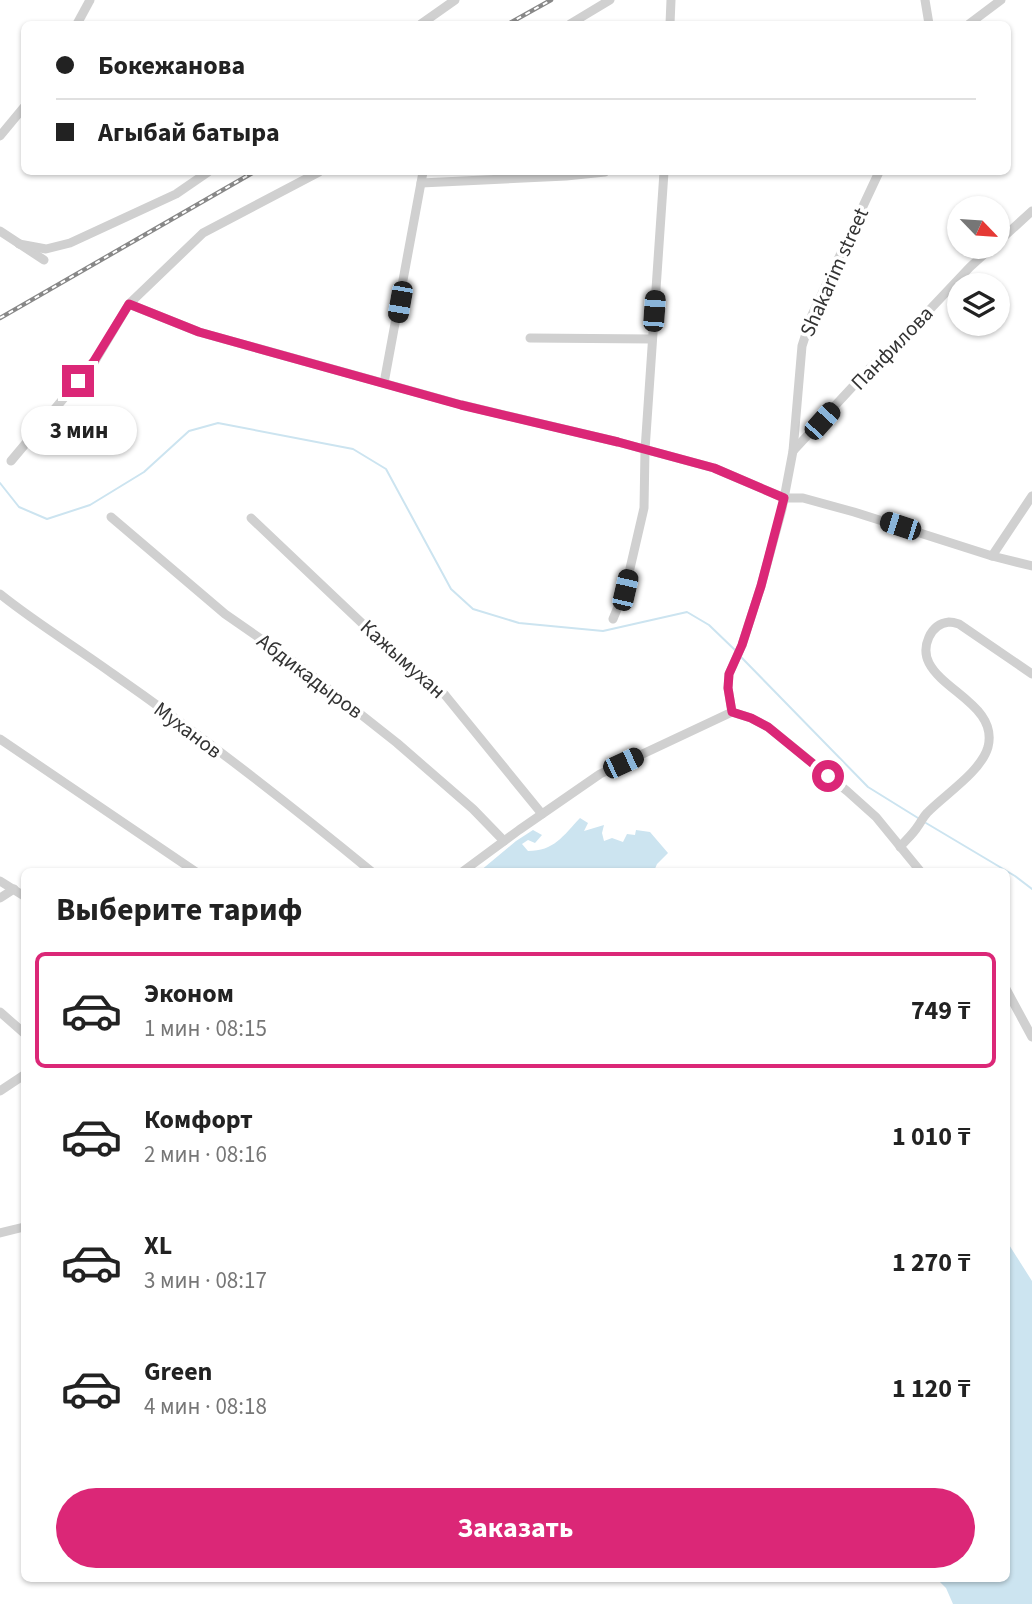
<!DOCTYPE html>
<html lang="ru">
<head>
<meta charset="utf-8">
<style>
  body { margin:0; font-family:"Source Sans 3",sans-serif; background:#f2f2f2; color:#222; height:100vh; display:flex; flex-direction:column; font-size:26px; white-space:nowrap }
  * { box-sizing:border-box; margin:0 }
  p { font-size:23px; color:#767676 }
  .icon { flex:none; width:38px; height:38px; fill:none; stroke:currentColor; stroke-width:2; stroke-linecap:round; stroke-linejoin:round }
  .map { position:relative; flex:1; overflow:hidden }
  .details { position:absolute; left:21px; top:868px; width:989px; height:714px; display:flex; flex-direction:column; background:#fff; border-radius:10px; box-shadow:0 2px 5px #0004 }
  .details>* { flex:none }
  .guide { position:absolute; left:21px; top:21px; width:990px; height:154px; border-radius:10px; box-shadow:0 2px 5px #0004; display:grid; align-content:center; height:154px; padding:0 35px; background:#fff }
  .needle { width:46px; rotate:115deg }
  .buttons { position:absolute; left:947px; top:196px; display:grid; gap:14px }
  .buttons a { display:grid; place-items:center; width:63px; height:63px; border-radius:50%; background:#fff; box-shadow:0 2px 5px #0004; font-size:35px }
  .end { position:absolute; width:32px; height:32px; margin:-16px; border:9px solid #db2777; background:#fff; box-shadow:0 0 0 4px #fff }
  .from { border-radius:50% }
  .bubble { position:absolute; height:49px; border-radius:24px; background:#fff; box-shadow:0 2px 5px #0004; font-size:23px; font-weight:700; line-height:49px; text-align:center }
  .car { position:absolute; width:21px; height:42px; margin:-21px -10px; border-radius:9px; box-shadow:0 0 5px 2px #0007; background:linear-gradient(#222 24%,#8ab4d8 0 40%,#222 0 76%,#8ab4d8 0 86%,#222 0) }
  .guide b { display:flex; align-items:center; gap:24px; height:66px; font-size:26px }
  .guide b+b { border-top:2px solid #e0e0e0 }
  .guide i { width:18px; height:18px; background:#222 }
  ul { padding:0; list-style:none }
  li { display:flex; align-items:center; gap:21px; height:116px; margin:0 14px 10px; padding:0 21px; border:4px solid transparent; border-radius:10px }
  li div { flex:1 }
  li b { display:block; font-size:26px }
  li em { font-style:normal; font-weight:700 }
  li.selected { border-color:#db2777 }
  li>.icon { width:63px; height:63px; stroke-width:1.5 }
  h2 { padding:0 35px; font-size:32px; line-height:84px }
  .primary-button { display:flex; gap:14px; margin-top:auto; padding:14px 35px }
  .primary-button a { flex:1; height:80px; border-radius:42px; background:#db2777; color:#fff; font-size:28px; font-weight:700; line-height:80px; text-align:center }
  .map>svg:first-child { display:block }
  .water { fill:#cce4f0 }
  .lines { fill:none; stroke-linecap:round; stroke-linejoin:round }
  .stream { stroke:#cce4f0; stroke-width:2 }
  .minor { stroke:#d0d0d0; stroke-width:9 }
  .rail-casing { stroke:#888; stroke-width:4.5 }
  .rail { stroke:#fff; stroke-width:2; stroke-dasharray:5; stroke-linecap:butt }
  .route { stroke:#db2777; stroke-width:9 }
  .labels { text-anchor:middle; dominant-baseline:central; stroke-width:7; stroke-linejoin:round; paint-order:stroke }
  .street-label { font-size:21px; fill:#333; stroke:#fff }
</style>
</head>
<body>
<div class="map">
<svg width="1032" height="1604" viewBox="0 0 1032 1604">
  <rect width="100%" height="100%" fill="#fff"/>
  <g class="water">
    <path d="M580,818L588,823L584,831L604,825L602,833L604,841L612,838L623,842L627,834L635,835L636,830L650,832L668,853L657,864L654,871H480L516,841L533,830L542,835L535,843L528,840L522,844L528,851C554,851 563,836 580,818Z"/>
    <polygon points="1006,1240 1032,1281 1032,1604 953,1604 946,1588 937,1579 1006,1578"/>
  </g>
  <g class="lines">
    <g class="stream">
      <polyline points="0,483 19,507 47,519 90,505 144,472 189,431 218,423 353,449 386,469 451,589 473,609 519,623 603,631 687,612 709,625 736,651"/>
      <polyline points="742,658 868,787 918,818"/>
      <polyline points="926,823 1015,876 1032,889"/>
    </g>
    <g class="minor">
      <polyline points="925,0 929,24"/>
      <polyline points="77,24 90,0"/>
      <polyline points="421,24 455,0"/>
      <polyline points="570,24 610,0"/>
      <polyline points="670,24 671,0"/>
      <polyline points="969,24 1001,0"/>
      <polyline points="0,136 24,107"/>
      <polyline points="421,183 566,176 605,172"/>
      <polyline points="0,231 44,260"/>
      <polyline points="998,242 1032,211"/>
      <polyline points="19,244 46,249 70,243 176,194 208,172"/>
      <polyline points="129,304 199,332 462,405 618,442 714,468 784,498 803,498 854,512 992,556 1032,566"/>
      <polyline points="530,338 652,339"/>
      <polyline points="384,383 423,172"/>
      <polyline points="793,451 869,369 919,321 970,267 992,247"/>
      <polyline points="11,461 95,361 129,304 203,233 319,172"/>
      <polyline points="111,517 225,614 297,664 397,743 473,809 504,841"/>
      <polyline points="251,518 385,645 445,695 542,814"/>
      <polyline points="992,556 1032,496"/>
      <path d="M0,594C36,623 76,647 113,674C202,736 288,803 372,872"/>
      <polyline points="613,619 625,590 644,508 645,450 664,172"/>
      <polyline points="732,712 728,688 729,674 742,645 761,586 782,509 793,451 802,346 812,315 879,172"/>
      <polyline points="732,712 751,718 768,727 847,791 876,817 921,872"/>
      <polyline points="0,739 196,872"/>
      <path d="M900,847C906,840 913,834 918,826C921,822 923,817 927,813C944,795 981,772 988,747C998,707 944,692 929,663C921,647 930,624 949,622C952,622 956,623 959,624L1032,674"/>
      <polyline points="462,872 519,830 600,774 732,712"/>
      <polyline points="0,881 24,896"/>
      <polyline points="0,898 14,889"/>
      <polyline points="1006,989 1032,1037"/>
      <polyline points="0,1012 24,1033"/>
      <polyline points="0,1091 24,1075"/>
      <polyline points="0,1233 24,1227"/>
    </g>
    <defs>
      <g id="rail">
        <polyline points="508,24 551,0"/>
        <polyline points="0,318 254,172"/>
      </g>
    </defs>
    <use href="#rail" class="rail-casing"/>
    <use href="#rail" class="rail"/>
  </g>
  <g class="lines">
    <polyline class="route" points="78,381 94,361 129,304 199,332 461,405 618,442 714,468 784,498 761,586 742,645 729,674 728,688 732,712 751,718 768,727 828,776"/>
  </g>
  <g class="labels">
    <g class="street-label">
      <text transform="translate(834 272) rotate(-66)">Shakarim street</text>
      <text transform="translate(892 348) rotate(-46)">Панфилова</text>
      <text transform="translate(403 659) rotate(42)">Кажымухан</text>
      <text transform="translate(310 676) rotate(37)">Абдикадыров</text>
      <text transform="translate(188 730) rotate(37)">Муханов</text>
    </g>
  </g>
</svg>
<div class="buttons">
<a><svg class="needle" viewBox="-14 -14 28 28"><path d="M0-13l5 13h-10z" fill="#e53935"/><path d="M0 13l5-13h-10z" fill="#767676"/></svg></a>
<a><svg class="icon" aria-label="layers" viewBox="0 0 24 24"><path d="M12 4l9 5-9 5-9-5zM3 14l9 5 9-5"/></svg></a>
</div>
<i class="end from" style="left:828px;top:776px"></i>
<i class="end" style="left:78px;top:381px"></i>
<div class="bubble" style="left:21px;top:406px;width:116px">3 мин</div>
<i class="car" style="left:400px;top:302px;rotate:190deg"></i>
<i class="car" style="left:654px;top:311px;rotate:4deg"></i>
<i class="car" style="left:822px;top:421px;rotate:42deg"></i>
<i class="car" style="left:900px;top:526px;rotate:288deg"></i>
<i class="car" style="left:625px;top:590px;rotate:13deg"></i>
<i class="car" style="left:623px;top:763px;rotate:65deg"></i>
<div class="guide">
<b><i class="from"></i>Бокежанова</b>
<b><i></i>Агыбай батыра</b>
</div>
<section class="details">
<h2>Выберите тариф</h2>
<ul>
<li class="selected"><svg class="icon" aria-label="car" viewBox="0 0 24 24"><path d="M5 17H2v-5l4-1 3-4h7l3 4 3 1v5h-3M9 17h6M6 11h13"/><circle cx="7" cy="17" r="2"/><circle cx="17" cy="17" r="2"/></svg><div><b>Эконом</b><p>1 мин · 08:15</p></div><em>749 ₸</em></li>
<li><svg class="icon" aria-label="car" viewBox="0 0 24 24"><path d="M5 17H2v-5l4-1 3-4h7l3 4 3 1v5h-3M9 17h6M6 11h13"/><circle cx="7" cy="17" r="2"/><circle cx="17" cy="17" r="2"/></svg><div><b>Комфорт</b><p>2 мин · 08:16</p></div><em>1 010 ₸</em></li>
<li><svg class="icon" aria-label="car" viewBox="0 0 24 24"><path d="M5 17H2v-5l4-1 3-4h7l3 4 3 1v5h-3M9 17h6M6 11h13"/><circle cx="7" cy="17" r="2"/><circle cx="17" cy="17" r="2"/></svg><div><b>XL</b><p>3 мин · 08:17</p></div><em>1 270 ₸</em></li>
<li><svg class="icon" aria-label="car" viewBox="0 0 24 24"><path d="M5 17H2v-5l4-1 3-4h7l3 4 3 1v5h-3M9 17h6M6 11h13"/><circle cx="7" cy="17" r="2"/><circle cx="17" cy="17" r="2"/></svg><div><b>Green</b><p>4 мин · 08:18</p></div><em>1 120 ₸</em></li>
</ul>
<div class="primary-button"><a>Заказать</a></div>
</section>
</div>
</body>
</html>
